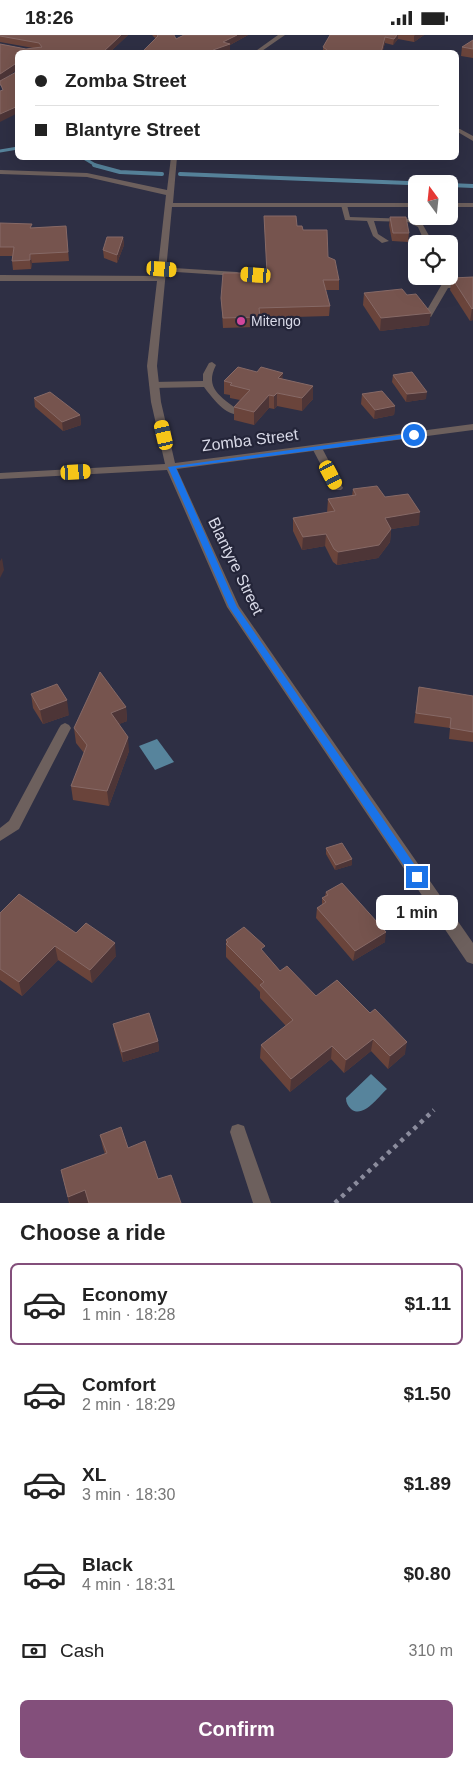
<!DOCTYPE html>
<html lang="en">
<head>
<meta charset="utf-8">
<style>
  body { margin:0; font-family:Arial,sans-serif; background:#f2f2f2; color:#222; height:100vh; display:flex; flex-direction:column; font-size:19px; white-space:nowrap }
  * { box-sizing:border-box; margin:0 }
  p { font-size:16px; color:#767676 }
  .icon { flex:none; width:28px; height:28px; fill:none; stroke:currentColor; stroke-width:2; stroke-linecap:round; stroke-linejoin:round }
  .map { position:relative; height:1168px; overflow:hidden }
  .details { display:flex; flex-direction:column; background:#fff; flex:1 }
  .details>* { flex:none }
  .hud { position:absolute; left:15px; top:15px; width:444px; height:110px; border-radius:8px; box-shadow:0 5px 20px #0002; display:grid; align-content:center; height:110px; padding:0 20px; background:#fff }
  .needle { width:32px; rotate:345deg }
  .fabs { position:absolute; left:408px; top:140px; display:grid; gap:10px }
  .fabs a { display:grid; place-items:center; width:50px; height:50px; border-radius:8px; background:#fff; box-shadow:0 5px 20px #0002; font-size:25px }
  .end { position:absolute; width:22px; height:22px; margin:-11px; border:6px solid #1a73e8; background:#fff; box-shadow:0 0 0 2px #fff }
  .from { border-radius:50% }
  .bubble { position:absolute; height:35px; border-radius:8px; background:#fff; box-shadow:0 5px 20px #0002; font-size:16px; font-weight:600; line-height:35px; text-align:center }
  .car { position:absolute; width:15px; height:30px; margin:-15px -8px; border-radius:6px; box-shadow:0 0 4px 1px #0007; background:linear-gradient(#f5c518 24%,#345 0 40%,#f5c518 0 76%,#345 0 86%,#f5c518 0) }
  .hud b { display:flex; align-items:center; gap:18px; height:48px; font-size:19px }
  .hud b+b { border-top:1px solid #e0e0e0 }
  .hud i { width:12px; height:12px; background:#222 }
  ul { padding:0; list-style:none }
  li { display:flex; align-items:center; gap:15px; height:82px; margin:0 10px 8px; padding:0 10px; border:2px solid transparent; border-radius:8px }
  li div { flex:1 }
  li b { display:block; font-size:19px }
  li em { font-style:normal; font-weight:600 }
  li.selected { border-color:#834f7b }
  li>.icon { width:45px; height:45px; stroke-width:1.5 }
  h2 { padding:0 20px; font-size:22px; line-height:60px }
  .pay { display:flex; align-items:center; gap:12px; height:55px; padding:0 20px; font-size:19px }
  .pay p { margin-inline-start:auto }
  .button { display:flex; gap:10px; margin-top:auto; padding:10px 20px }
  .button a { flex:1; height:58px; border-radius:8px; background:#834f7b; color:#fff; font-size:20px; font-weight:600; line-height:58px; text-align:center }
  .status { display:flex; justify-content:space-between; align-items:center; height:35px; padding:0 25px; background:#fff; direction:ltr }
  .status svg { height:14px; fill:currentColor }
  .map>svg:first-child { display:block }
  .water { fill:#57849c }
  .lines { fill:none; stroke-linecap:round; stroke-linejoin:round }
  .stream-far1 { stroke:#57849c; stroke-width:3 }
  .stream { stroke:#57849c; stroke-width:4 }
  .path { stroke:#8b8c9d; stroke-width:4.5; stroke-dasharray:4 5; stroke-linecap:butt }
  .lane { fill:#6d605d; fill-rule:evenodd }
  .street { fill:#6d605d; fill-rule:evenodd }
  .wall { fill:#6a443b }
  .shaded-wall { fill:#4d3537 }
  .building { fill:#76544e; stroke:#866966 }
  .route { fill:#1a73e8 }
  .hotel-dot { fill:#d1479c; stroke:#242539; stroke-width:2 }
  .labels { text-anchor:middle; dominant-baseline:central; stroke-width:4.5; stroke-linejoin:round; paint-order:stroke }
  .far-poi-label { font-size:14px; fill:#d9dae8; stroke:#242539; text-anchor:start }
  .street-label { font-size:16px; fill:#d9dae8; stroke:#242539 }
</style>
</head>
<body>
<div class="status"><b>18:26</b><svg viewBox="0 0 49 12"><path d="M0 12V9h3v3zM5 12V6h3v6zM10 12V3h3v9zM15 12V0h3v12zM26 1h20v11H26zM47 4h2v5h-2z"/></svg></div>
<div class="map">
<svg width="473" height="1168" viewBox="0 0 473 1168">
  <rect width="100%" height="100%" fill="#2e2f44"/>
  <g class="water">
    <polygon points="157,704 174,727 155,735 139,711"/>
    <path d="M371,1039L387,1054C378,1062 363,1084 351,1074C348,1071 346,1068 346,1063Z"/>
  </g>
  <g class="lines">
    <g class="stream-far1">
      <polyline points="0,116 18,113"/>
      <polyline points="82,122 97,131"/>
    </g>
    <g class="stream">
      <polyline points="94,130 120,137 162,139"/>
      <polyline points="180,139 434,149"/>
      <polyline points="449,150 473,151"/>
    </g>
    <polyline class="path" points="335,1168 434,1075"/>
    <g class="lane">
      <polygon points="456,94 460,94 473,101 473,106 456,96"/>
      <polygon points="344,168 347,170 350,182 411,184 423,190 432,206 425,208 418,192 408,187 374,186 378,199 389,206 382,208 373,201 367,186 345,185 341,170"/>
      <polygon points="158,232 237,237 241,239 237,241 161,236 157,234"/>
      <polygon points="473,248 473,252 448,253 431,282 424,280 442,249"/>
      <path d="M212,327L216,330C204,353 221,362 238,375V379C225,381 211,361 204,352L153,353L149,350L153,347L203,346V339L209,328Z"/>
      <polygon points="317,410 322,413 343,453 341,455 335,455 333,453 312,413"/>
      <polygon points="65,688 69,690 71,693 19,794 0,806 0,793 9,786 59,693 61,690"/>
      <polygon points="238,1089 244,1091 246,1097 271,1168 253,1168 230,1097 232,1091"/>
    </g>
    <g class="street">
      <polygon points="278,0 285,0 259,18 253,18"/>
      <polygon points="171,122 177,122 173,168 416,168 416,172 172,172 157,331 161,367 175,428 473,389 473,395 177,434 239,571 473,908 473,929 467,927 227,572 167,435 0,444 0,438 165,429 151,367 147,331 157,246 0,246 0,240 157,241 166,160 87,142 0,139 0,135 87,138 167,155"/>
      <rect x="449" y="168" width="24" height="4"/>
    </g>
  </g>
  <g class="wall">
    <polygon points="0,0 128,0 109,18 18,18 18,34 0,46 0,9 26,14 33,13 0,7"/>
    <polygon points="152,0 174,0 176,4 184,0 248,0 230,10 230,15 155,3"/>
    <polygon points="330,0 424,0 414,7 398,4 393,10 385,8 382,18 323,18 323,12"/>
    <polygon points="473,5 473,23 461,21 462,12"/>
    <polygon points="264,181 297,191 303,195 328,222 339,245 339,255 326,255 330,271 329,281 260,283 260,292 223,293 221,263 267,238"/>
    <polygon points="390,182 409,198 408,207 392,206 389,190"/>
    <polygon points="0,188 33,193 66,191 69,226 32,228 31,234 13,235 12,226 12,221 0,221"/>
    <polygon points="123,202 124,210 117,228 104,223 103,215"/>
    <polygon points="473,242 473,285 470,286 450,255 452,243"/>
    <polygon points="364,258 429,290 380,296 363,270"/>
    <polygon points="393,340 426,364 406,367 392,347"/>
    <polygon points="283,344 313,364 302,376 277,371 274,374 269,373 254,390 234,385 234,372 240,365 230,363 230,360 224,359 224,346"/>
    <polygon points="362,359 395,371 394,380 374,384 361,369"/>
    <polygon points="34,363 80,380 81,390 63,396 35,372"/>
    <polygon points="353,454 385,462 419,490 391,494 390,507 378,523 337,530 333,527 325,511 302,515 293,496 293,483 327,478 328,464 352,461"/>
    <polygon points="419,652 473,661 473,707 449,704 450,693 414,688"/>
    <polygon points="31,659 69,680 43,689 33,673"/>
    <polygon points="126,672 127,686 119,689 129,716 109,771 73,765 71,751 84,718 76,708 74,693"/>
    <polygon points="326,813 352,824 352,830 335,835 326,819"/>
    <polygon points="326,857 385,907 353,926 316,883 317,873 322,870 322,863 325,861"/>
    <polygon points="0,878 76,898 116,921 92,948 58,925 22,961 0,945"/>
    <polygon points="226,905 264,918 280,936 316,961 405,1019 388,1034 371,1016 344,1038 331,1024 290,1057 260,1023 261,1010 286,991 260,963 260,957 226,922"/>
    <polygon points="113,989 158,1006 159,1016 123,1027 115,999"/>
    <polygon points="100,1100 128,1113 181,1168 69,1168 61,1135 105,1119 103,1113"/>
  </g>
  <g class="shaded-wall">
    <polygon points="121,0 128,0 109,18 102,18"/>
    <polygon points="237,0 248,0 230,10 230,15 223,18 211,18 213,15 223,7"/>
    <polygon points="397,0 398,0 398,4 393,10 394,4"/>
    <polygon points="415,0 424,0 414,7 414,1"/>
    <polygon points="385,2 385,8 382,18 381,18"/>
    <polygon points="17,27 18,34 0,46 0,39"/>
    <polygon points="18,71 18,78 0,87 0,79"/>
    <polygon points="123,202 124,210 117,228 117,220"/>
    <polygon points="30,219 32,228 31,234 30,225"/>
    <polygon points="473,273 473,285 470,286 472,274"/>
    <polygon points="431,278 429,290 380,296 381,283"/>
    <polygon points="283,338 282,351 278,343"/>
    <polygon points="313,351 313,364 302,376 302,363"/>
    <polygon points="427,357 426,364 406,367 407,359"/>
    <polygon points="277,358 277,371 274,374 274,361"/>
    <polygon points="269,360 269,373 254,390 254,377"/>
    <polygon points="395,371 394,380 374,384 375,375"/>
    <polygon points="80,380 81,390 63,396 62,387"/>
    <polygon points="420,477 419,490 391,494 390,507 378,523 337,530 338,517 385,483"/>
    <polygon points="326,499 325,511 302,515 303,502"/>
    <polygon points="2,523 4,535 0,543 0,526"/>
    <polygon points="67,665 69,680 43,689 40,675"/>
    <polygon points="126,672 127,686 112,692 111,678"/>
    <polygon points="128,702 129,716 109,771 107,756"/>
    <polygon points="352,824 352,830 335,835 336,830"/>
    <polygon points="386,897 385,907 353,926 355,916"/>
    <polygon points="115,908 116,921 92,948 90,935"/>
    <polygon points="55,911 58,925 22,961 19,947"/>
    <polygon points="373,1004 371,1016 344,1038 346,1025"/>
    <polygon points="158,1006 159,1016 123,1027 122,1017"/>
    <polygon points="407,1007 405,1019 388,1034 390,1021"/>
    <polygon points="332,1011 331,1024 290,1057 291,1044"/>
    <polygon points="85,1155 88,1168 70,1168 68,1162"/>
  </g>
  <g class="building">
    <polygon points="0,0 121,0 102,18 18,18 18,27 0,39 0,9 26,14 42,12 39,8 0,1"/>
    <polygon points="157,0 174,0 176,4 184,0 237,0 223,7 230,9 213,15 211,18 141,18 158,1"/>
    <polygon points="330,0 397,0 394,4 385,2 381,18 331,18 323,12"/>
    <polygon points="473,5 473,14 462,12"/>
    <polygon points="18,36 18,71 0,79 0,56 3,55 1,50 0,50 0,46"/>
    <polygon points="264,181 296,181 297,191 302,191 303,195 327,195 328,222 335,225 339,245 323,245 330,271 259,273 260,282 223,283 221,263 223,238 267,238"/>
    <polygon points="390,182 406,182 409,198 393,198"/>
    <polygon points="0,188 32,189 30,193 66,191 68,217 30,219 30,225 12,226 14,212 0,212"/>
    <polygon points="107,202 123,202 117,220 103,215"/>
    <polygon points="473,242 473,273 472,274 452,243"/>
    <polygon points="402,254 407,260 416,259 431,278 381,283 364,258"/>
    <polygon points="238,332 257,337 261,332 283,338 278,343 313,351 302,363 277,358 274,361 269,360 254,377 234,372 250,355 230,350 232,348 224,346"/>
    <polygon points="412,337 427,357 407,359 393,340"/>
    <polygon points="382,356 395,371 375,375 362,359"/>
    <polygon points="50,357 80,380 62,387 34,363"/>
    <polygon points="377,451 385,462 408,459 420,477 385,483 391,494 379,510 338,517 334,514 326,499 303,502 293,483 335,476 328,464 356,460 353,454"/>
    <polygon points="100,637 126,672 111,678 128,702 107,756 71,751 87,710 74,693"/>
    <polygon points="57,649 67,665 40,675 31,659"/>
    <polygon points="419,652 473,661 473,697 450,693 451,683 416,678"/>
    <polygon points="342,808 352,824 336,830 326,813"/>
    <polygon points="342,848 386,897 355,916 317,873 326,867 322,863 328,860 326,857"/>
    <polygon points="19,859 76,898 86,888 115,908 90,935 55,911 19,947 0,934 0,878"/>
    <polygon points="244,892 265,911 261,914 280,936 287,931 316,961 337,945 370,978 375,974 407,1007 390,1021 373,1004 346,1025 332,1011 291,1044 261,1010 293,985 260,950 264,947 226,909 228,907 226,905"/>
    <polygon points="149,978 158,1006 122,1017 113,989"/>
    <polygon points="121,1092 128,1113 145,1106 158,1144 171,1140 181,1168 89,1168 85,1155 68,1162 61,1135 107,1118 100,1100"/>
  </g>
  <polygon class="route" points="414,398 417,402 176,433 237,572 421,839 421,844 413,844 229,572 168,432"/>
  <circle class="hotel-dot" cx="241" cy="286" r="5"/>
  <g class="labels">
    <g class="far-poi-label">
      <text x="251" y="286">Mitengo</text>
    </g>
    <g class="street-label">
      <text transform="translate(250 405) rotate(-7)">Zomba Street</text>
      <text transform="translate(236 531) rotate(64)">Blantyre Street</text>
    </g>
  </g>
</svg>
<div class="fabs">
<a><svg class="needle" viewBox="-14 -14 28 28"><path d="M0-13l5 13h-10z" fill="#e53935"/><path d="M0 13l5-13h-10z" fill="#767676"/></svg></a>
<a><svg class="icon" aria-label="locate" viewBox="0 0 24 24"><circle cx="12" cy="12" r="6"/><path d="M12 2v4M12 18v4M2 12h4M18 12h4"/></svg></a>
</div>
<i class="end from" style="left:414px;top:400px"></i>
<i class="end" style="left:417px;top:842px"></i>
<div class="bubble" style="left:376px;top:860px;width:82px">1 min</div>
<i class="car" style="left:162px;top:234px;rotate:94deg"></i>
<i class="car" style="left:256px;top:240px;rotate:274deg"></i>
<i class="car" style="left:164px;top:400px;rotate:347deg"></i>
<i class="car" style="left:76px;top:437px;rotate:87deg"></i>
<i class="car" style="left:331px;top:440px;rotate:152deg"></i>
<div class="hud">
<b><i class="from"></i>Zomba Street</b>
<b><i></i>Blantyre Street</b>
</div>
</div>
<section class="details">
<h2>Choose a ride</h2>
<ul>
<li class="selected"><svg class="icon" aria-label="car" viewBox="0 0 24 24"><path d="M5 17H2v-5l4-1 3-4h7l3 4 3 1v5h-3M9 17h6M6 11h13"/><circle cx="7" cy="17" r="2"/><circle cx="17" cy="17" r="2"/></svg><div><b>Economy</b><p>1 min · 18:28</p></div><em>$1.11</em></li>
<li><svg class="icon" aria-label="car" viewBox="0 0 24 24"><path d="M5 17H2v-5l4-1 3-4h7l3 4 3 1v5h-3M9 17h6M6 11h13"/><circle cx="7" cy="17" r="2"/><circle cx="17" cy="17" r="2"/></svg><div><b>Comfort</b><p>2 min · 18:29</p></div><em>$1.50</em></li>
<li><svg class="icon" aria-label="car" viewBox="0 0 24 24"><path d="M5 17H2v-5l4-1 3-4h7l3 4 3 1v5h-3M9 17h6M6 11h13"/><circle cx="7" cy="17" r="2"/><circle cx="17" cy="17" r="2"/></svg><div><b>XL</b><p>3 min · 18:30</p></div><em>$1.89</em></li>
<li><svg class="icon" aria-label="car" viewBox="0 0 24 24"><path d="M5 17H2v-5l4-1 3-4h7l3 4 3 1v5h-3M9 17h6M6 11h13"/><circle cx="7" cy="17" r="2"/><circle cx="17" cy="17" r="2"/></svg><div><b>Black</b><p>4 min · 18:31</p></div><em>$0.80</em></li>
</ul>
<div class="pay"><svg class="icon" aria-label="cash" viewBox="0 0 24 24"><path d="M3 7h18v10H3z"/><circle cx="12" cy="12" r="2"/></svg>Cash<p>310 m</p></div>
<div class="button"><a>Confirm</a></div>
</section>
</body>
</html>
